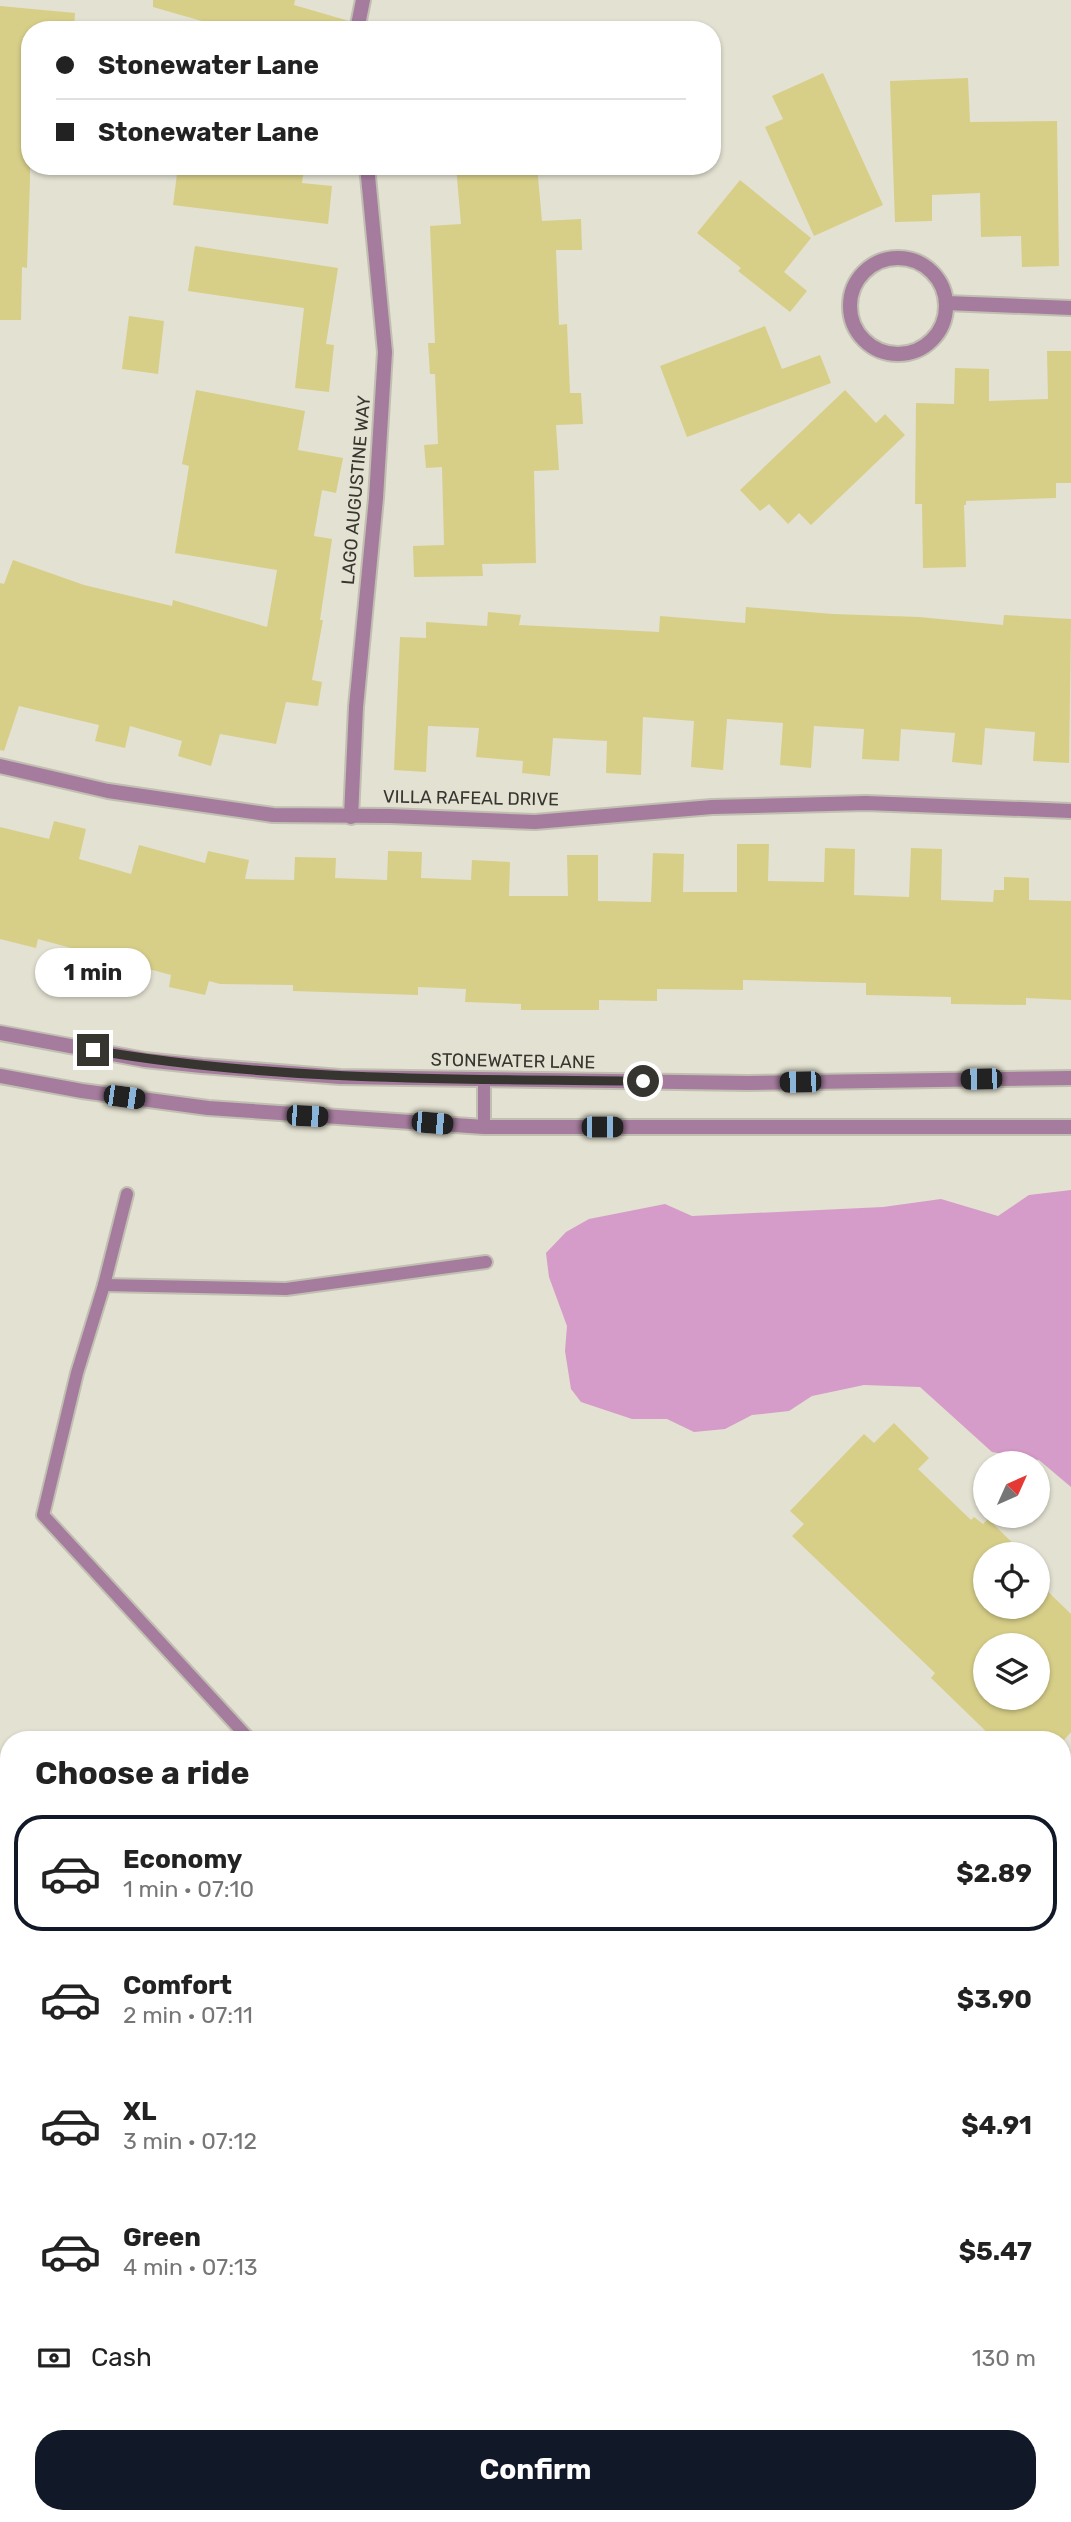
<!DOCTYPE html>
<html lang="en">
<head>
<meta charset="utf-8">
<style>
  body { margin:0; font-family:Rubik,sans-serif; background:#f6f6f6; color:#222; height:100vh; display:flex; flex-direction:column; font-size:26px; white-space:nowrap }
  * { box-sizing:border-box; margin:0 }
  p { font-size:23px; color:#767676 }
  .icon { flex:none; width:38px; height:38px; fill:none; stroke:currentColor; stroke-width:2; stroke-linecap:round; stroke-linejoin:round }
  .map { position:relative; flex:1; overflow:hidden }
  .sheet { position:absolute; left:0px; top:1731px; width:1071px; height:793px; display:flex; flex-direction:column; background:#fff; border-radius:28px 28px 0 0; box-shadow:0 2px 5px #0004 }
  .sheet>* { flex:none }
  .top-card { position:absolute; left:21px; top:21px; width:700px; height:154px; border-radius:28px; box-shadow:0 2px 5px #0004; display:grid; align-content:center; height:154px; padding:0 35px; background:#fff }
  .needle { width:46px; rotate:45deg }
  .fabs { position:absolute; left:973px; top:1451px; display:grid; gap:14px }
  .fabs a { display:grid; place-items:center; width:77px; height:77px; border-radius:50%; background:#fff; box-shadow:0 2px 5px #0004; font-size:35px }
  .end { position:absolute; width:32px; height:32px; margin:-16px; border:9px solid #36352f; background:#fff; box-shadow:0 0 0 4px #fff }
  .from { border-radius:50% }
  .bubble { position:absolute; height:49px; border-radius:24px; background:#fff; box-shadow:0 2px 5px #0004; font-size:23px; font-weight:700; line-height:49px; text-align:center }
  .car { position:absolute; width:21px; height:42px; margin:-21px -10px; border-radius:9px; box-shadow:0 0 5px 2px #0007; background:linear-gradient(#222 24%,#8ab4d8 0 40%,#222 0 76%,#8ab4d8 0 86%,#222 0) }
  .top-card b { display:flex; align-items:center; gap:24px; height:66px; font-size:26px }
  .top-card b+b { border-top:2px solid #e0e0e0 }
  .top-card i { width:18px; height:18px; background:#222 }
  ul { padding:0; list-style:none }
  li { display:flex; align-items:center; gap:21px; height:116px; margin:0 14px 10px; padding:0 21px; border:4px solid transparent; border-radius:28px }
  li div { flex:1 }
  li b { display:block; font-size:26px }
  li em { font-style:normal; font-weight:700 }
  li.active { border-color:#111827 }
  li>.icon { width:63px; height:63px; stroke-width:1.5 }
  h2 { padding:0 35px; font-size:32px; line-height:84px }
  .pay { display:flex; align-items:center; gap:18px; height:77px; padding:0 35px; font-size:26px }
  .pay p { margin-inline-start:auto }
  .cta { display:flex; gap:14px; margin-top:auto; padding:14px 35px }
  .cta a { flex:1; height:80px; border-radius:28px; background:#111827; color:#fff; font-size:28px; font-weight:700; line-height:80px; text-align:center }
  .map>svg:first-child { display:block }
  .green { fill:#cdc898 }
  .water { fill:#d59bc9 }
  .building { fill:#d7cf88; fill-rule:evenodd }
  .lines { fill:none; stroke-linecap:round; stroke-linejoin:round }
  .lane-casing { stroke:#c0bfb1; stroke-width:16 }
  .street-casing { stroke:#c0bfb1; stroke-width:18 }
  .lane { stroke:#a57c9d; stroke-width:12 }
  .street { stroke:#a57c9d; stroke-width:14 }
  .route { stroke:#36352f; stroke-width:9 }
  .labels { text-anchor:middle; dominant-baseline:central; stroke-width:6; stroke-linejoin:round; paint-order:stroke }
  .street-label { font-size:18px; fill:#36352f; stroke:#e3e1d1 }
</style>
</head>
<body>
<div class="map">
<svg width="1071" height="2522" viewBox="0 0 1071 2522">
  <rect width="100%" height="100%" fill="#e3e1d1"/>
  <polygon class="green" points="0,1811 9,1819 9,2243 0,2250"/>
  <polygon class="water" points="1071,1190 1071,1487 1039,1460 992,1452 920,1387 864,1385 812,1396 789,1411 752,1415 725,1429 694,1432 667,1419 632,1419 581,1402 571,1389 565,1351 567,1326 549,1277 546,1253 566,1232 589,1219 665,1204 692,1216 883,1207 941,1199 998,1216 1029,1195"/>
  <g class="building">
    <polygon points="153,0 295,0 294,5 349,21 348,30 233,30 153,7"/>
    <polygon points="0,6 75,13 74,30 30,30 30,58 24,102 30,102 30,180 27,268 22,267 21,320 0,320"/>
    <polygon points="823,73 883,205 814,236 765,127 783,119 772,96"/>
    <polygon points="968,78 970,122 1057,121 1059,266 1022,267 1021,236 981,237 980,193 932,195 932,221 895,222 890,81"/>
    <polygon points="178,166 304,166 302,183 332,186 328,224 173,205"/>
    <polygon points="456,166 537,166 542,221 581,219 582,250 556,250 559,325 567,324 570,393 581,393 583,424 556,425 559,470 534,471 536,563 482,564 483,576 414,577 413,546 444,545 442,467 426,468 424,445 438,444 435,374 430,374 428,343 435,343 430,226 461,224"/>
    <polygon points="740,180 811,238 784,272 807,291 790,312 738,271 741,268 697,233"/>
    <polygon points="195,246 338,268 326,344 334,345 329,392 295,388 304,308 188,291"/>
    <polygon points="129,316 164,321 158,374 122,369"/>
    <polygon points="765,326 782,369 820,355 831,383 687,437 660,366"/>
    <polygon points="1047,351 1071,351 1071,483 1056,483 1056,498 966,501 966,505 964,505 966,567 923,568 922,504 915,504 916,403 954,404 955,368 989,369 989,401 1048,399"/>
    <polygon points="196,390 305,411 298,450 343,458 336,493 322,490 314,536 332,539 320,620 323,620 312,680 322,682 318,706 286,702 276,744 220,734 211,766 178,756 182,741 130,726 125,748 95,741 99,725 19,706 4,751 0,750 0,583 4,584 13,560 84,585 172,606 173,600 267,627 277,570 175,553 189,466 182,464"/>
    <polygon points="845,390 876,423 885,414 905,435 811,525 799,513 788,524 769,504 760,511 740,490"/>
    <polygon points="746,607 833,614 919,617 1003,625 1004,615 1071,619 1069,763 1033,761 1035,732 985,728 982,765 952,762 955,733 901,729 899,761 862,759 864,729 814,726 811,768 780,765 783,723 727,719 723,770 691,767 694,721 643,717 641,775 606,773 607,741 553,738 550,776 522,773 523,761 476,757 479,728 428,726 426,772 394,770 400,637 426,638 426,622 487,626 488,612 521,615 519,625 659,632 660,616 745,623"/>
    <polygon points="54,821 86,829 79,859 131,874 139,845 205,863 208,851 249,860 245,879 294,880 295,857 336,858 335,878 387,880 388,851 422,852 421,878 471,880 472,860 510,862 509,896 568,896 567,855 598,855 598,901 651,902 653,853 684,854 683,892 737,892 737,844 769,844 768,881 824,882 825,848 855,849 854,895 909,897 911,848 942,849 941,900 993,902 994,890 1004,890 1004,877 1029,878 1029,900 1071,901 1071,1000 1026,998 1026,1005 951,1004 951,997 866,995 866,983 743,980 743,990 657,989 657,1001 599,1000 599,1010 521,1010 521,1004 465,1002 466,989 418,987 418,995 293,991 293,985 220,984 209,981 205,995 169,987 171,975 38,939 36,948 0,939 0,827 49,839"/>
    <path d="M894,1423L929,1458L918,1469L971,1520L974,1517L983,1524L988,1519L1024,1554H985V1606H1038V1582L1071,1614V1732L1064,1740H995L931,1678L935,1673L792,1536L804,1524L790,1511L864,1434L874,1443ZM985,1645H1038V1698H985Z"/>
  </g>
  <g class="lines">
    <defs>
      <g id="lane">
        <polyline points="484,1127 484,1079"/>
        <polyline points="127,1194 104,1285 77,1373 43,1515 250,1740"/>
        <polyline points="104,1285 286,1289 486,1262"/>
        <polyline points="0,2282 9,2278"/>
      </g>
      <g id="street">
        <polyline points="357,30 363,0"/>
        <circle cx="898" cy="306" r="48"/>
        <polyline points="946,303 1071,308"/>
        <polyline points="0,766 108,791 273,815 390,816 535,822 712,807 866,803 1071,811"/>
        <polyline points="351,817 356,707 376,498 385,352 367,166"/>
        <polyline points="0,1033 145,1060 202,1066 340,1077 748,1083 1071,1078"/>
        <polyline points="0,1076 82,1091 208,1108 484,1127 1071,1127"/>
        <polyline points="1062,2275 1071,2283"/>
        <polyline points="0,2336 9,2350"/>
        <polyline points="113,2515 117,2522"/>
        <polyline points="467,2515 474,2522"/>
        <polyline points="877,2515 884,2522"/>
        <polyline points="845,2522 852,2515"/>
      </g>
    </defs>
    <use href="#lane" class="lane-casing"/>
    <use href="#street" class="street-casing"/>
    <use href="#lane" class="lane"/>
    <use href="#street" class="street"/>
  </g>
  <g class="lines">
    <path class="route" d="M93,1050C275,1082 459,1079 643,1081"/>
  </g>
  <g class="labels">
    <g class="street-label">
      <text transform="translate(356 490) rotate(-85)">LAGO AUGUSTINE WAY</text>
      <text transform="translate(471 798) rotate(1)">VILLA RAFEAL DRIVE</text>
      <text transform="translate(513 1061) rotate(1)">STONEWATER LANE</text>
    </g>
  </g>
</svg>
<div class="fabs">
<a><svg class="needle" viewBox="-14 -14 28 28"><path d="M0-13l5 13h-10z" fill="#e53935"/><path d="M0 13l5-13h-10z" fill="#767676"/></svg></a>
<a><svg class="icon" aria-label="locate" viewBox="0 0 24 24"><circle cx="12" cy="12" r="6"/><path d="M12 2v4M12 18v4M2 12h4M18 12h4"/></svg></a>
<a><svg class="icon" aria-label="layers" viewBox="0 0 24 24"><path d="M12 4l9 5-9 5-9-5zM3 14l9 5 9-5"/></svg></a>
</div>
<i class="end from" style="left:643px;top:1081px"></i>
<i class="end" style="left:93px;top:1050px"></i>
<div class="bubble" style="left:35px;top:948px;width:116px">1 min</div>
<i class="car" style="left:981px;top:1079px;rotate:269deg"></i>
<i class="car" style="left:800px;top:1082px;rotate:269deg"></i>
<i class="car" style="left:124px;top:1097px;rotate:98deg"></i>
<i class="car" style="left:307px;top:1116px;rotate:93deg"></i>
<i class="car" style="left:432px;top:1123px;rotate:95deg"></i>
<i class="car" style="left:602px;top:1127px;rotate:90deg"></i>
<div class="top-card">
<b><i class="from"></i>Stonewater Lane</b>
<b><i></i>Stonewater Lane</b>
</div>
<section class="sheet">
<h2>Choose a ride</h2>
<ul>
<li class="active"><svg class="icon" aria-label="car" viewBox="0 0 24 24"><path d="M5 17H2v-5l4-1 3-4h7l3 4 3 1v5h-3M9 17h6M6 11h13"/><circle cx="7" cy="17" r="2"/><circle cx="17" cy="17" r="2"/></svg><div><b>Economy</b><p>1 min · 07:10</p></div><em>$2.89</em></li>
<li><svg class="icon" aria-label="car" viewBox="0 0 24 24"><path d="M5 17H2v-5l4-1 3-4h7l3 4 3 1v5h-3M9 17h6M6 11h13"/><circle cx="7" cy="17" r="2"/><circle cx="17" cy="17" r="2"/></svg><div><b>Comfort</b><p>2 min · 07:11</p></div><em>$3.90</em></li>
<li><svg class="icon" aria-label="car" viewBox="0 0 24 24"><path d="M5 17H2v-5l4-1 3-4h7l3 4 3 1v5h-3M9 17h6M6 11h13"/><circle cx="7" cy="17" r="2"/><circle cx="17" cy="17" r="2"/></svg><div><b>XL</b><p>3 min · 07:12</p></div><em>$4.91</em></li>
<li><svg class="icon" aria-label="car" viewBox="0 0 24 24"><path d="M5 17H2v-5l4-1 3-4h7l3 4 3 1v5h-3M9 17h6M6 11h13"/><circle cx="7" cy="17" r="2"/><circle cx="17" cy="17" r="2"/></svg><div><b>Green</b><p>4 min · 07:13</p></div><em>$5.47</em></li>
</ul>
<div class="pay"><svg class="icon" aria-label="cash" viewBox="0 0 24 24"><path d="M3 7h18v10H3z"/><circle cx="12" cy="12" r="2"/></svg>Cash<p>130 m</p></div>
<div class="cta"><a>Confirm</a></div>
</section>
</div>
</body>
</html>
